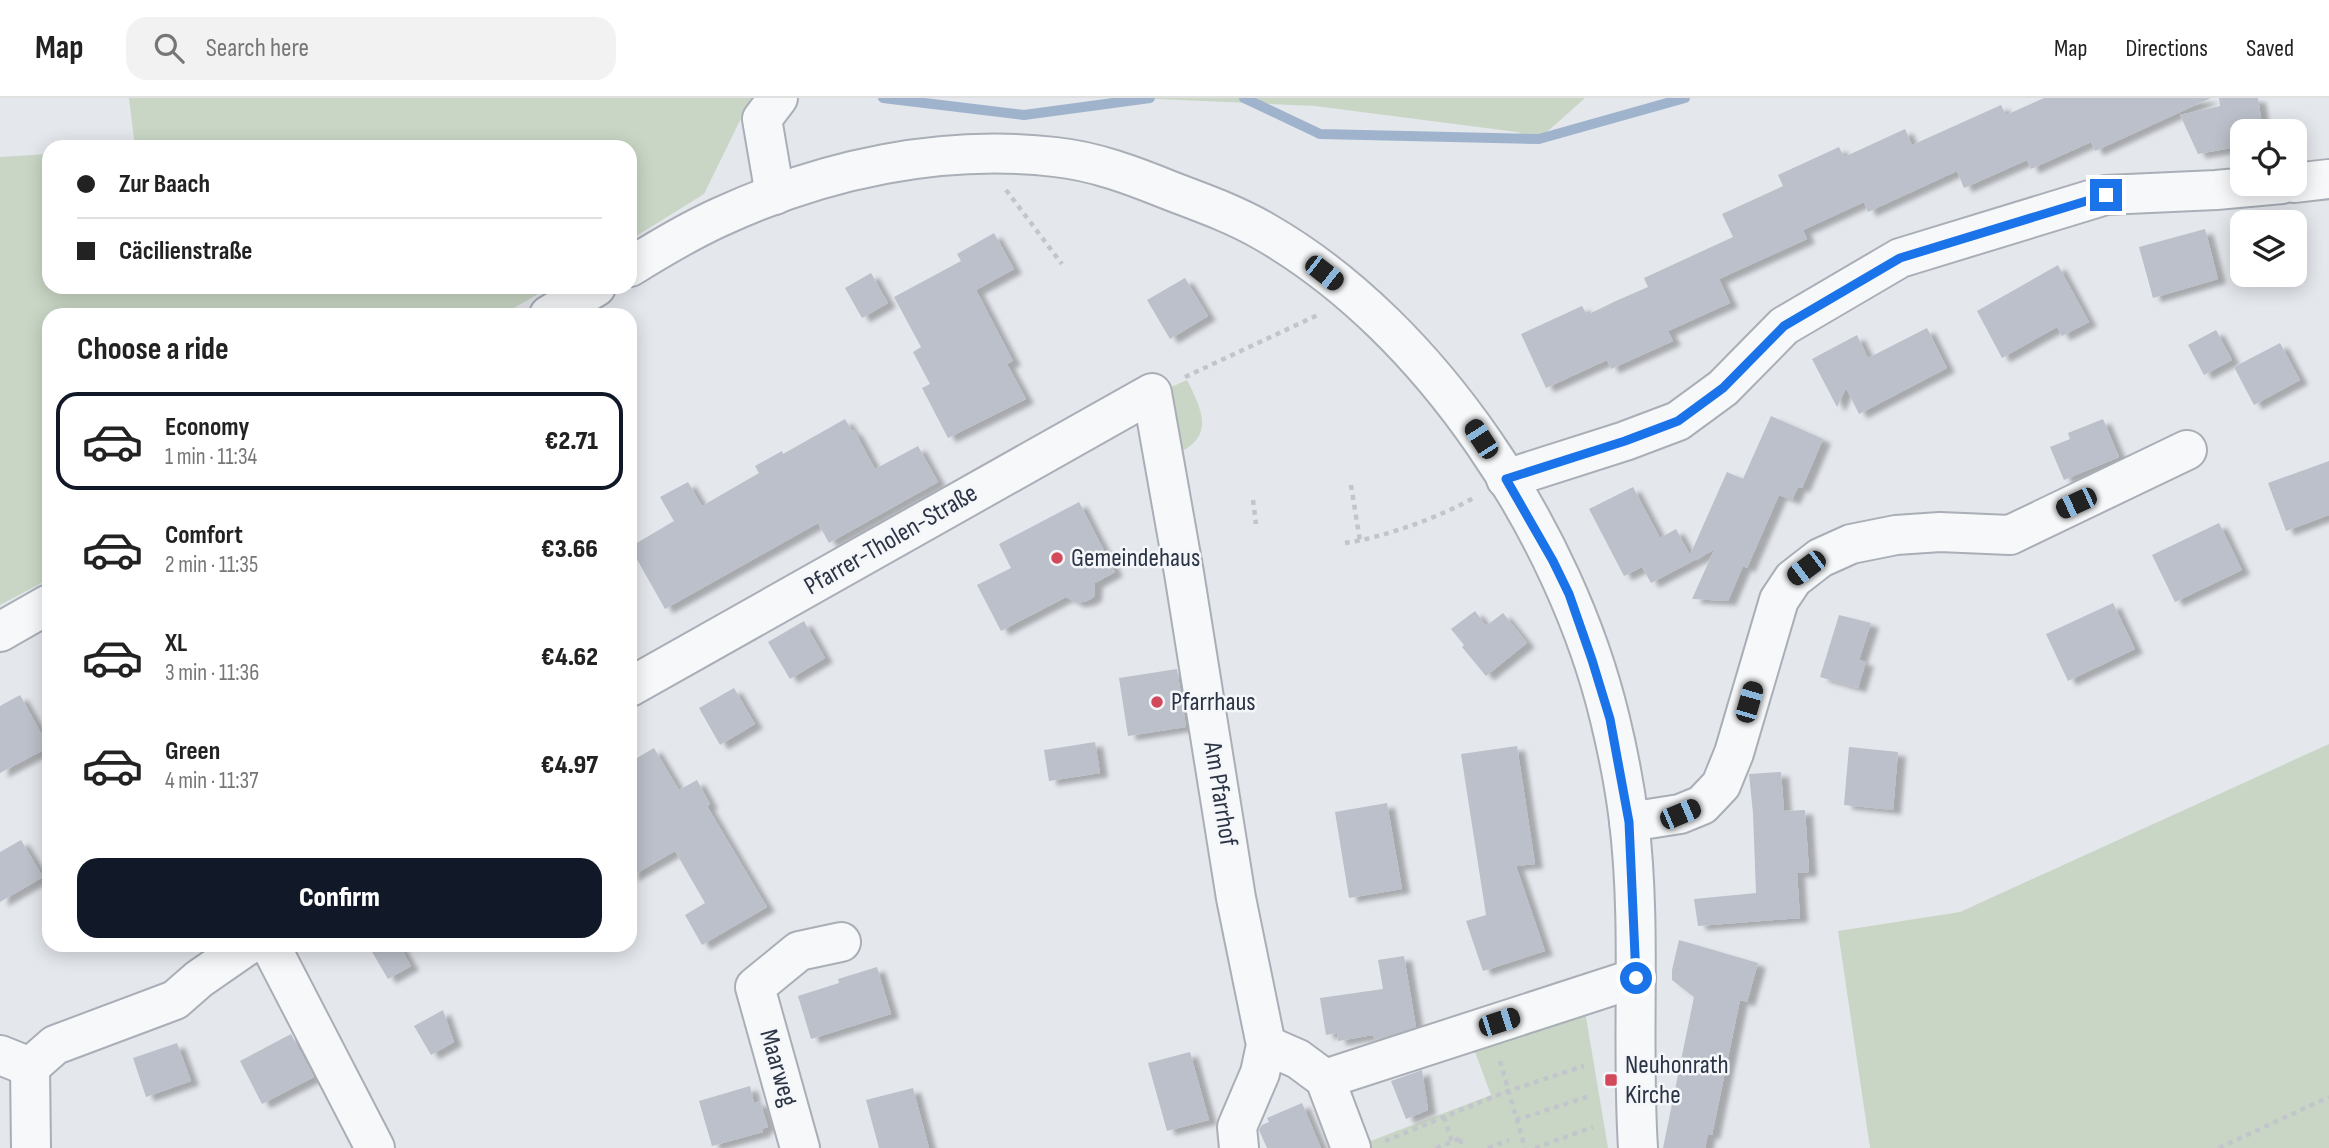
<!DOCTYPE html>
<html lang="en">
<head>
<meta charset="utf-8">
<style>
  body { margin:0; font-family:"Sofia Sans Condensed",sans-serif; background:#f2f2f2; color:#222; height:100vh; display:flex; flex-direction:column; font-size:26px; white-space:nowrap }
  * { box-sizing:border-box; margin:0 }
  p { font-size:23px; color:#767676 }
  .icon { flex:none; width:38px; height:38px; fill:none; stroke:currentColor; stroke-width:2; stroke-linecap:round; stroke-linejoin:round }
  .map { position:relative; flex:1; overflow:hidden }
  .drawer { position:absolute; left:42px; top:210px; width:595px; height:644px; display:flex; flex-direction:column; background:#fff; border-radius:21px; box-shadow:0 4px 18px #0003 }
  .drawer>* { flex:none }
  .top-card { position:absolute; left:42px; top:42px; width:595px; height:154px; border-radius:21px; box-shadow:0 4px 18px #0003; display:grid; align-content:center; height:154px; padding:0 35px; background:#fff }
  .controls { position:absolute; left:2230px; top:21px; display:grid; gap:14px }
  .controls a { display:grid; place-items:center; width:77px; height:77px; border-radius:14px; background:#fff; box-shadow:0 4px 18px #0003; font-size:35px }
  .end { position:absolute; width:32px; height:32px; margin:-16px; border:9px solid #1a73e8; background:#fff; box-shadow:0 0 0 4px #fff }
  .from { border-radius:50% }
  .car { position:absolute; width:21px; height:42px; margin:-21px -10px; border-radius:9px; box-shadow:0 0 5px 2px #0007; background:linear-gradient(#222 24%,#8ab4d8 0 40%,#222 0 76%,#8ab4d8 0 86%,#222 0) }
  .top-card b { display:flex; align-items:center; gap:24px; height:66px; font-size:26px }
  .top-card b+b { border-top:2px solid #e0e0e0 }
  .top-card i { width:18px; height:18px; background:#222 }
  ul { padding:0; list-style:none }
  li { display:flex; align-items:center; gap:21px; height:98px; margin:0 14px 10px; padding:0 21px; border:4px solid transparent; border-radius:21px }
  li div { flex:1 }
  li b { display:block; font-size:26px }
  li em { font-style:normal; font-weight:800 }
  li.current { border-color:#111827 }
  li>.icon { width:63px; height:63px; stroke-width:1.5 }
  h2 { padding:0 35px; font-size:32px; line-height:84px }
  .cta { display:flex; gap:14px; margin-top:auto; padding:14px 35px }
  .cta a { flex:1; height:80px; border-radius:21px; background:#111827; color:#fff; font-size:28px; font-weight:800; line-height:80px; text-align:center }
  header { display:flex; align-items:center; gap:42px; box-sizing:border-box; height:98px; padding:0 35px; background:#fff; border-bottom:2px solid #e0e0e0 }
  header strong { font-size:33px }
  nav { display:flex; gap:38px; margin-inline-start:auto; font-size:24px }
  .search { width:490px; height:63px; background:#f2f2f2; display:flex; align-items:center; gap:18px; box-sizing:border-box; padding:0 24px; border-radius:21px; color:#767676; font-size:26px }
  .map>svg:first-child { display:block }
  .green { fill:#c9d6c5 }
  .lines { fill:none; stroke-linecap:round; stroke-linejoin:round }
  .stream { stroke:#9fb4cc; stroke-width:10 }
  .building { fill:#bbc0ca; filter:url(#shadow) }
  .minor-casing { stroke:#a9aeb7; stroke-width:42 }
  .path { stroke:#c2c5cb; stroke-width:4.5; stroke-dasharray:5 5; stroke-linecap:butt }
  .minor { stroke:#f7f8fa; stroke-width:38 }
  .route { stroke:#1a73e8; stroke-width:9 }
  .poi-dot { fill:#d1495b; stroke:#f4f6f9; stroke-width:2.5 }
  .labels { text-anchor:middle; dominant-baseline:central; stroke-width:5; stroke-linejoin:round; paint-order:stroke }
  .street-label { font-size:26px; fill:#2b3445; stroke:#f4f6f9 }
  .poi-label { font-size:26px; fill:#2b3445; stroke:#f4f6f9; text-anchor:start }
</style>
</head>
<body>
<header>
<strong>Map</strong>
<div class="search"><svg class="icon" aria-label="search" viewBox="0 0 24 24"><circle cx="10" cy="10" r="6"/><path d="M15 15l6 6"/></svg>Search here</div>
<nav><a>Map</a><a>Directions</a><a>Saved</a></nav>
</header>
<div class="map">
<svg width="2329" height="1050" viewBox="0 0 2329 1050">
  <defs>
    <filter id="shadow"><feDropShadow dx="8" dy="4.5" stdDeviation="2" flood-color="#0004"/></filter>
  </defs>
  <rect width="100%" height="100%" fill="#e4e7ec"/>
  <g class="green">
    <polygon points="129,0 751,0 704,96 630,142 630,49 135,49"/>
    <polygon points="1135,0 1585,0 1539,41 1517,34 1315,8"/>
    <polygon points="49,56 49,189 550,189 502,217 49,217 49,481 0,507 0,59"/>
    <path d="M1187,282C1202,312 1216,339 1176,356L1169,290Z"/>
    <polygon points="2329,646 2329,1050 1870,1050 1838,833 1960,814"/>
    <polygon points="1585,913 1608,1050 1361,1050 1360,1047 1491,997 1472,946"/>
  </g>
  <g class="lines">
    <g class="stream">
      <polyline points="883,0 1024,17 1150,0"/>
      <polyline points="1244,0 1320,36 1539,41 1685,0"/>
    </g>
  </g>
  <g class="building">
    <polygon points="2044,0 2211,0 2095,53 2091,44 2031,71 2027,62 1964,90 1957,73 1868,114 1864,104 1803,132 1807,141 1719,181 1730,205 1668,233 1673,243 1611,271 1607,262 1546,290 1521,236 1582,208 1587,217 1618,202 1648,189 1644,180 1733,139 1722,116 1783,88 1778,77 1839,49 1844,59 1905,31 1912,47 2001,7 2006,17"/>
    <polygon points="2219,0 2258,0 2263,33 2242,33 2242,48 2198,56 2180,17 2220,8"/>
    <polygon points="2205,131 2218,181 2153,200 2139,149"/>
    <polygon points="994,135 1014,171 976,192 1013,263 1007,266 1026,301 948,340 922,290 930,286 913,254 921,249 894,199 961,163 957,156"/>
    <polygon points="2058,167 2089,224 2062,238 2057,229 2002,260 1977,213"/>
    <polygon points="871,175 888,205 862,220 845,190"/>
    <polygon points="1185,180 1208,218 1170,241 1147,202"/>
    <polygon points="1927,230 1947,270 1859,316 1846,290 1837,309 1812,261 1857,237 1868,260"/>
    <polygon points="2216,232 2232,262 2204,277 2188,247"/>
    <polygon points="2280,245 2300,282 2254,307 2234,269"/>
    <polygon points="1771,318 1823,341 1802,390 1798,389 1792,402 1779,397 1747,470 1743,468 1728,503 1692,501 1714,452 1651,485 1642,469 1624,478 1589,411 1633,389 1660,440 1676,431 1690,457 1727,374 1743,381"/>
    <polygon points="845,321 852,333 854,332 875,371 918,348 938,384 829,445 818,425 665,511 630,449 674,423 660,399 688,384 702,408 759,375 755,368 782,353 783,356"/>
    <polygon points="2103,321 2119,359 2064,382 2050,349 2070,341 2068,335"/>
    <polygon points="2329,363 2329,417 2286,433 2268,385"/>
    <polygon points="1079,404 1115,474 1095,485 1094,499 1087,503 1077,505 1066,499 1001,533 977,487 1011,470 999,446"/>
    <polygon points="2219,425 2242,472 2175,504 2152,457"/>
    <polygon points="2113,505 2135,551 2068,583 2046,536"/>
    <polygon points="1475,513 1486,528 1503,515 1527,545 1486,578 1462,549 1464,547 1451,531"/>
    <polygon points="1839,517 1871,525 1859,562 1866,564 1858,590 1820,579"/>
    <polygon points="804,523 825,560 790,581 768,544"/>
    <polygon points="1177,571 1186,629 1128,638 1119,580"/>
    <polygon points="734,590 755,626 720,647 699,610"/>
    <polygon points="20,597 49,649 0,675 0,608"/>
    <polygon points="1095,644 1100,675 1049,683 1044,652"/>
    <polygon points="1517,648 1535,766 1516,768 1545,853 1483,873 1466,823 1486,817 1461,656"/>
    <polygon points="1849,649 1898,654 1893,712 1844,707"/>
    <polygon points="654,650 679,692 697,682 710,706 707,708 767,809 702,847 685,817 705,805 675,753 630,779 630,664"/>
    <polygon points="1781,674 1784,713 1805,712 1809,774 1797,775 1800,820 1698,828 1694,801 1756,795 1753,715 1749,676"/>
    <polygon points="1387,705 1402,791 1349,800 1335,714"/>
    <polygon points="21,742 43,779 0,804 0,754"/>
    <polygon points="1679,842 1758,865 1747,904 1740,902 1712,1037 1708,1036 1705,1050 1663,1050 1694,899 1672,882 1672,872"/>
    <polygon points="368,847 399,847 411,868 388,881"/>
    <polygon points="1404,858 1416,929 1375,942 1373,937 1338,943 1337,935 1326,937 1320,900 1383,891 1378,862"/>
    <polygon points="877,869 891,916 811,941 798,898 839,885 838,881"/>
    <polygon points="443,912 454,944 431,957 414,928"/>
    <polygon points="291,936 314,979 262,1006 240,963"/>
    <polygon points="177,945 191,983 146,999 133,960"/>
    <polygon points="1190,954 1209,1022 1167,1033 1148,965"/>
    <polygon points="1422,972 1428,1012 1406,1021 1391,983"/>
    <polygon points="750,988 754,1005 760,1003 768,1029 762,1031 763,1034 712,1048 699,1003"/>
    <polygon points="913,990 929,1050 879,1050 866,1002"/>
    <polygon points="1302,1005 1321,1050 1267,1050 1259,1032 1262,1027 1269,1024 1267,1020"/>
  </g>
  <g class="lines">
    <defs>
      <g id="minor">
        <polyline points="2294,85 2329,81"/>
        <polyline points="775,97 762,21 778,0"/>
        <path d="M630,169C659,151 689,133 720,119C824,71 942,46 1055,59C1095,63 1134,78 1171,93C1203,105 1236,117 1265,134C1432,230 1566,437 1610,621C1618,654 1625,690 1629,723C1642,830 1631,942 1638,1050"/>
        <polyline points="549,217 596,189"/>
        <polyline points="1506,381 1625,343 1678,323 1723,290 1784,228 1900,160 2106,97 2216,92 2282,86"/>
        <polyline points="0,534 49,506"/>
        <polyline points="630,589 1152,295 1184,475 1236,800 1266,947 1260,975 1237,1029 1239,1050"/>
        <polyline points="1629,724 1680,716 1702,707 1721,687 1734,655 1779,502 1793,481 1820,460 1851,446 1896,437 1940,434 2010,437 2187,352"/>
        <polyline points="270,847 375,1050"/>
        <polyline points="1266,947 1298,961 1325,981 1351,1050"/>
        <polyline points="0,957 30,969"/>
        <polyline points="30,969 55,947 175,902 199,881 248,847"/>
        <polyline points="30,969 31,1050"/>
        <polyline points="1325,981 1636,880"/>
        <polyline points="800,1050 755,889 799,853 841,844"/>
      </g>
    </defs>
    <use href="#minor" class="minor-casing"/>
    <g class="path">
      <polyline points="1006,92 1062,166"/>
      <polyline points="1185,279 1320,216"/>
      <polyline points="1351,387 1360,443"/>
      <polyline points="1253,402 1256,426"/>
      <path d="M1345,445C1382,440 1443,418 1475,399"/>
      <polyline points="1500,963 1525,1050"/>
      <polyline points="1444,1019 1452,1044"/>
      <polyline points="1516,1022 1590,998"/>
      <polyline points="1460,1041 1463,1050"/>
      <polyline points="1385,1043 1508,993 1584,968"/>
      <polyline points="1436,1050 1464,1039"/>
      <polyline points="1488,1050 1509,1042"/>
      <polyline points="1535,1050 1593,1029"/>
      <polyline points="2219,1050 2329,999"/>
    </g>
    <use href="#minor" class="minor"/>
  </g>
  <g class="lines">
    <polyline class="route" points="1636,880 1629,724 1610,621 1592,562 1569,496 1553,463 1506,381 1625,343 1678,323 1723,290 1784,228 1900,160 2106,97"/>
  </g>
  <g class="poi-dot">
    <circle cx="1057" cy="460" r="7"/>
    <circle cx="1157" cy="604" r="7"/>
    <rect x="1604" y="975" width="14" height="14" rx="3.5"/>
  </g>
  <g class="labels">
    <g class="street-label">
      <text transform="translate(891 442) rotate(-30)">Pfarrer-Tholen-Straße</text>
      <text transform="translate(1220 696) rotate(81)">Am Pfarrhof</text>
      <text transform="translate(778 970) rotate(74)">Maarweg</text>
    </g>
    <g class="poi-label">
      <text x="1071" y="460">Gemeindehaus</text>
      <text x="1171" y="604">Pfarrhaus</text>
      <text x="1625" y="967">Neuhonrath<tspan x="1625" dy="30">Kirche</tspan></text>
    </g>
  </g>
</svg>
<div class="controls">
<a><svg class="icon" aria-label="locate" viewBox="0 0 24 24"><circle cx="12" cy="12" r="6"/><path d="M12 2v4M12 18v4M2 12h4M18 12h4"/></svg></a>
<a><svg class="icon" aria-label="layers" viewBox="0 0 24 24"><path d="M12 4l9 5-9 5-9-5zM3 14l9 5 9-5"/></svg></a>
</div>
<i class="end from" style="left:1636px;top:880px"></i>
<i class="end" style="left:2106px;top:97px"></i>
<i class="car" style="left:1324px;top:175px;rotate:128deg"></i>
<i class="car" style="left:1481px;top:341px;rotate:327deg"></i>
<i class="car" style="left:2076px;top:405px;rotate:245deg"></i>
<i class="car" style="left:1806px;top:470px;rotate:233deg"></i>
<i class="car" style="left:1749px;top:604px;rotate:16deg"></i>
<i class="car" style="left:1680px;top:716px;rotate:67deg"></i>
<i class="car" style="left:1499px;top:924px;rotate:72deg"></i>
<div class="top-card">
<b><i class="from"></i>Zur Baach</b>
<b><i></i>Cäcilienstraße</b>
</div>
<section class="drawer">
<h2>Choose a ride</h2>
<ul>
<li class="current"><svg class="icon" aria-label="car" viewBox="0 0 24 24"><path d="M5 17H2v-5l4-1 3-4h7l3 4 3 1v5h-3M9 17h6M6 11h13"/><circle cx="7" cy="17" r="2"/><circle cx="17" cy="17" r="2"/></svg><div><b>Economy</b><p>1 min · 11:34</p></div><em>€2.71</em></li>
<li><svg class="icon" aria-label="car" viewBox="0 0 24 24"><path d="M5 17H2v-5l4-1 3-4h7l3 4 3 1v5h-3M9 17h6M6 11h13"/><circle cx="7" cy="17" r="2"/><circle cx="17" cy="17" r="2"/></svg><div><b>Comfort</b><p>2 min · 11:35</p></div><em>€3.66</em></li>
<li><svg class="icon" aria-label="car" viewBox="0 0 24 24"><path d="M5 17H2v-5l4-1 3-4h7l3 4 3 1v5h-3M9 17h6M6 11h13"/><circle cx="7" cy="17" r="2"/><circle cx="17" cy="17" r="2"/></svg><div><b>XL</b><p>3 min · 11:36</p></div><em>€4.62</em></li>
<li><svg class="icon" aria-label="car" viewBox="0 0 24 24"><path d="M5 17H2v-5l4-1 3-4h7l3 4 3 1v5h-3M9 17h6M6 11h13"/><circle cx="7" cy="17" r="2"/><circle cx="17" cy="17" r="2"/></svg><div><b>Green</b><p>4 min · 11:37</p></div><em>€4.97</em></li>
</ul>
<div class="cta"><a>Confirm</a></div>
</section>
</div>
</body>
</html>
